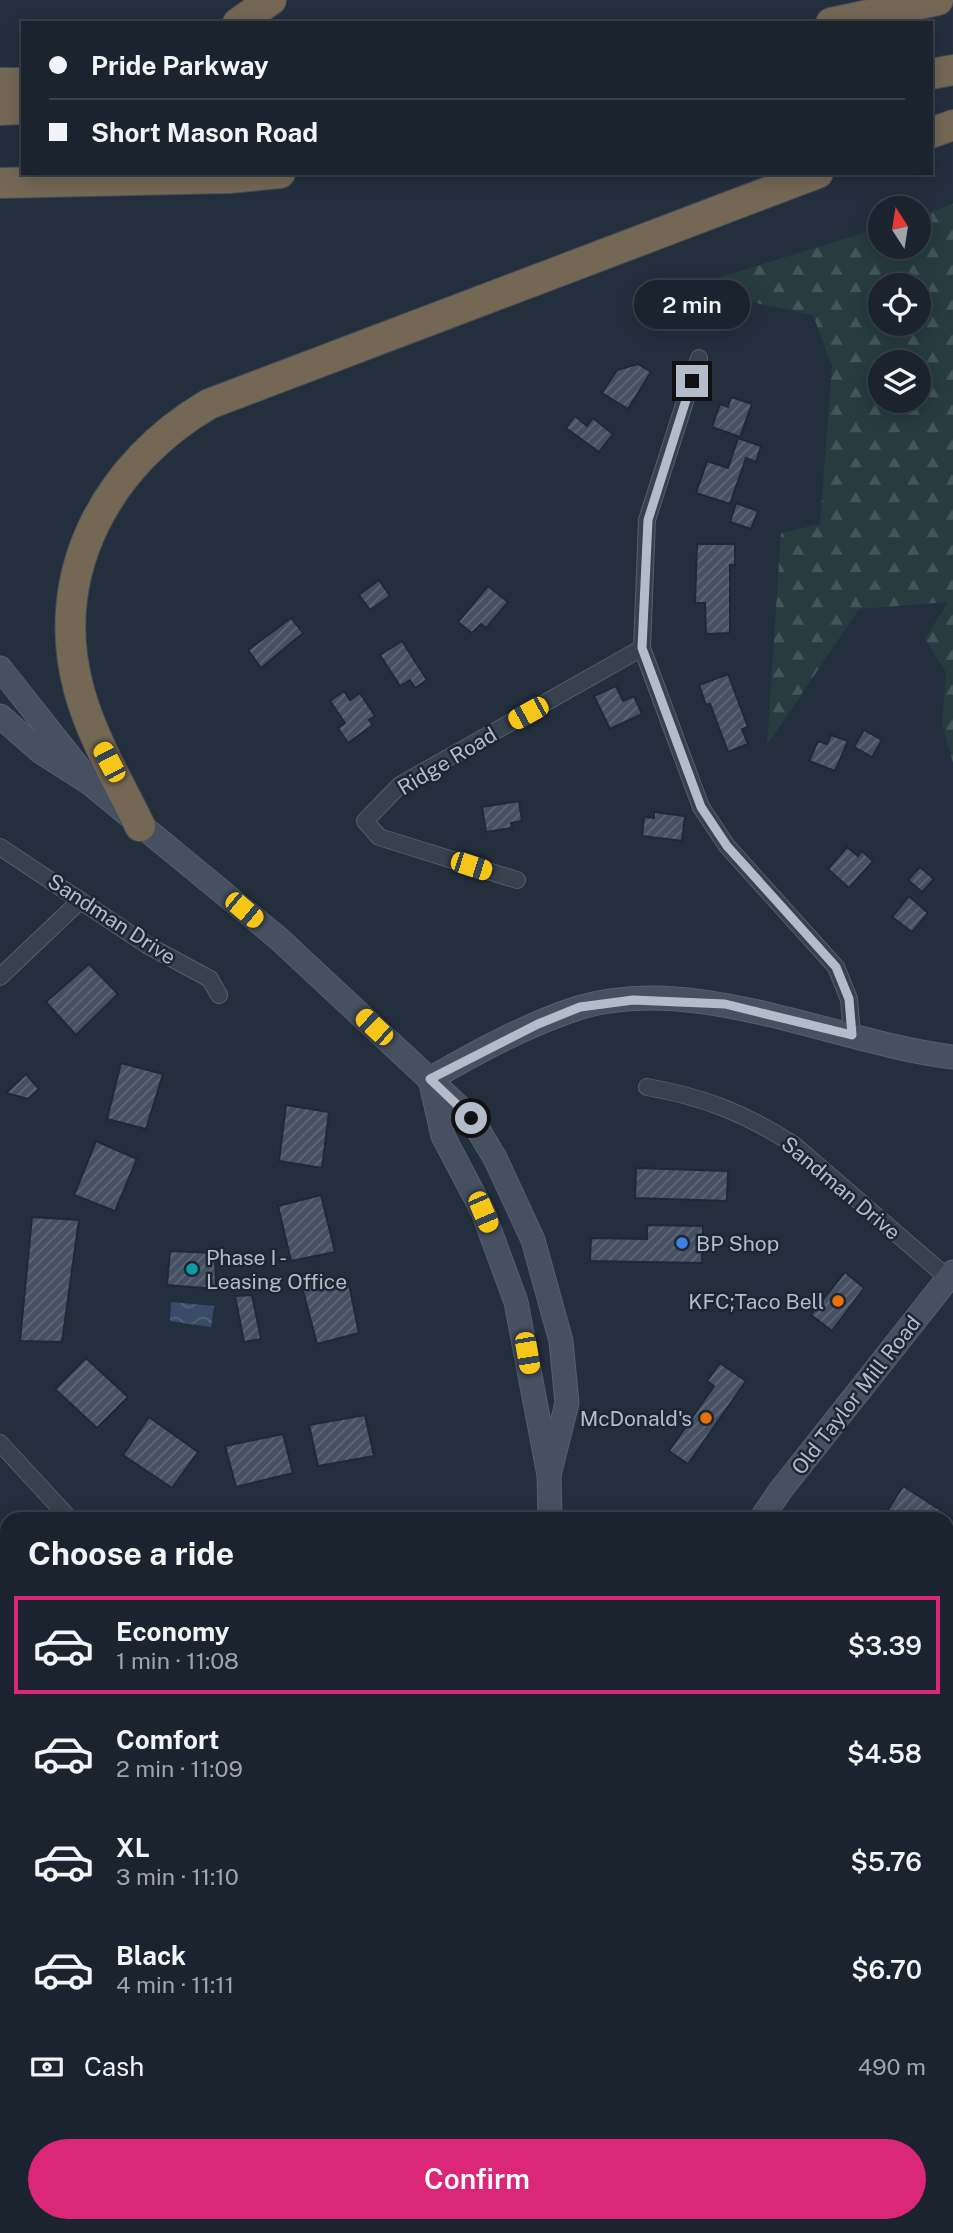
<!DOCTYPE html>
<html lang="en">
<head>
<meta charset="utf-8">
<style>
  body { margin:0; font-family:"Public Sans",sans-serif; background:#242b36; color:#f1f3f6; height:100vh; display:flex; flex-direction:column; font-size:26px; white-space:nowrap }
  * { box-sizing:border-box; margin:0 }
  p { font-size:23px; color:#a0a4aa }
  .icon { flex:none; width:38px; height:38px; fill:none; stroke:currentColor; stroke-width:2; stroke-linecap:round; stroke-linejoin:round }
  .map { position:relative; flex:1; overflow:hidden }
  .side { position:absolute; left:0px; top:1512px; width:954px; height:721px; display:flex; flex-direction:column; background:#1b232e; border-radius:21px 21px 0 0; box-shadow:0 4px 18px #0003,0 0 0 2px #39404a }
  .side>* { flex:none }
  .hud { position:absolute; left:21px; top:21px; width:912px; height:154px; border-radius:0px; box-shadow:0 4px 18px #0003,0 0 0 2px #39404a; display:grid; align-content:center; height:154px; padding:0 28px; background:#1b232e }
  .needle { width:46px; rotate:348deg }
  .fabs { position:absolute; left:868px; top:196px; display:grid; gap:14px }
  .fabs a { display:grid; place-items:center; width:63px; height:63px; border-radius:50%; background:#1b232e; box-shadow:0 4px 18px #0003,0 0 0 2px #39404a; font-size:35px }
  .end { position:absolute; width:32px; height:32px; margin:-16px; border:9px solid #b4bcc9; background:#111; box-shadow:0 0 0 4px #111 }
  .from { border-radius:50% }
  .bubble { position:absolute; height:49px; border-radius:24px; background:#1b232e; box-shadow:0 4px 18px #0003,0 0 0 2px #39404a; font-size:23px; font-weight:600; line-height:49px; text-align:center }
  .car { position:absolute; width:21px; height:42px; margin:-21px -10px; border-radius:9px; box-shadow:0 0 5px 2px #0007; background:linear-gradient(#f5c518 24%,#345 0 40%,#f5c518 0 76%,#345 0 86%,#f5c518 0) }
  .hud b { display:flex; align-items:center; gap:24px; height:66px; font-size:26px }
  .hud b+b { border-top:2px solid #39404a }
  .hud i { width:18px; height:18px; background:#f1f3f6 }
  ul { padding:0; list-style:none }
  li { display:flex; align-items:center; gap:21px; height:98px; margin:0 14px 10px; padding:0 14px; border:4px solid transparent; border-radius:0px }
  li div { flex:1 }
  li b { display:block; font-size:26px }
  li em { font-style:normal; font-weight:600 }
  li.on { border-color:#db2777 }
  li>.icon { width:63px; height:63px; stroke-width:1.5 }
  h2 { padding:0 28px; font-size:32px; line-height:84px }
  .pay { display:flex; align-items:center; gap:18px; height:77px; padding:0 28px; font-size:26px }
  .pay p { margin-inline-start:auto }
  .button { display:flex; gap:14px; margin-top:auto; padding:14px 28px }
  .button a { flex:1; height:80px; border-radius:42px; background:#db2777; color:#fff; font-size:28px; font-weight:600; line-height:80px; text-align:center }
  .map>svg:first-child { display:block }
  .forest { fill:url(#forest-firs); fill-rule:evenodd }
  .water { fill:url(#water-waves) }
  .building { fill:url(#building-hatch); stroke:#1f2835; stroke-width:2 }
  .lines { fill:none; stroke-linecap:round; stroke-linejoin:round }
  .street-casing { stroke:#565f6c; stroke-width:18 }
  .secondary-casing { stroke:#565f6c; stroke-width:25 }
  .highway-casing { stroke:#434c59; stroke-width:32 }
  .street { stroke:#38414e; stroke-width:16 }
  .secondary { stroke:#465061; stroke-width:23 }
  .highway { stroke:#746855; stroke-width:30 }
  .route { stroke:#b4bcc9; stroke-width:9 }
  .shop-dot { fill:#3f7fe0; stroke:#1d2633; stroke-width:2.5 }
  .culture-dot { fill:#0f9aa8; stroke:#1d2633; stroke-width:2.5 }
  .food-dot { fill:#e8710a; stroke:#1d2633; stroke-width:2.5 }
  .labels { text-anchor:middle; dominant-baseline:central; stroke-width:5; stroke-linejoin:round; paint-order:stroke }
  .street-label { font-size:21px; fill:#b4bcc9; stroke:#1d2633 }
  .poi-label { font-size:21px; fill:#b4bcc9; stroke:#1d2633; text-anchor:start }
</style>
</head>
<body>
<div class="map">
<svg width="953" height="2233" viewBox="0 0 953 2233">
  <defs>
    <pattern id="forest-firs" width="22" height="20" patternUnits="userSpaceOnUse" patternTransform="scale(1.75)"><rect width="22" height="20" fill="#263c3f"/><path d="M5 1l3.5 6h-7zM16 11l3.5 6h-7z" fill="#435659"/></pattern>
    <pattern id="water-waves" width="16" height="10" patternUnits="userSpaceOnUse" patternTransform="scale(1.75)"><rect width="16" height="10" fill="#394c67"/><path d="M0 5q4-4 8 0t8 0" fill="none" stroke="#53647b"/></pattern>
    <pattern id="building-hatch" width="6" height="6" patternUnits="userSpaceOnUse" patternTransform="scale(1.75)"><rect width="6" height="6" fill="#455162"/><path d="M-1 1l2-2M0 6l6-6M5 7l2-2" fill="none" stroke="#5d6877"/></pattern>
  </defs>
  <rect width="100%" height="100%" fill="#242f3e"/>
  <g class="forest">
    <path d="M953,204V763L942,723L946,672L925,639L948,602L859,609L767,745L781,533L820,524L832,366L813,315L685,288L880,228V247H919V216ZM919,285V324H880V285ZM880,362H919V401H880Z"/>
    <polygon points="0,1688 7,1689 7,1835 0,1842"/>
    <polygon points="953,2142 953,2215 947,2210 947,2147"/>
    <polygon points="0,2197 7,2200 7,2226 64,2226 79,2233 0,2233"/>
  </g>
  <polygon class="water" points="171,1302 214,1306 211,1327 170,1321"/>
  <g class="building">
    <polygon points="638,364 651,372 628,409 602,393 617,370"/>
    <polygon points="731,397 752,404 740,437 712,427 720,404 728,407"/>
    <polygon points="575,416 587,426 593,418 613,434 599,452 566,428"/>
    <polygon points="738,438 761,446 756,462 746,458 730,504 696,493 707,461 728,468"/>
    <polygon points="736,503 758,511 751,529 730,522"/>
    <polygon points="697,544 735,544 735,565 730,565 730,633 706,634 705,603 695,603"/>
    <polygon points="379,580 390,596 370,610 359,595"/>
    <polygon points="488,586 508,602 486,628 481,624 472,633 458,622"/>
    <polygon points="291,618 303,633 261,668 248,650"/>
    <polygon points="402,641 427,680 415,688 410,680 400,686 380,655"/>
    <polygon points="728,674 748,727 742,729 748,744 728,752 710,704 706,705 699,685"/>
    <polygon points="616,686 623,701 634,696 642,714 610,729 594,696"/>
    <polygon points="344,691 350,700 360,693 375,716 369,720 373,725 348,743 338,728 345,723 330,701"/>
    <polygon points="864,730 882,740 872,757 854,747"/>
    <polygon points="831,735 848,741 835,771 809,761 818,741 827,744"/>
    <polygon points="519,801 522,821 511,823 512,828 486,832 482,807"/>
    <polygon points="654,812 685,816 682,841 642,836 644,817 654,818"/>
    <polygon points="847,847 858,856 862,851 873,861 849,888 828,869"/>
    <polygon points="920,867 934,879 922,892 908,880"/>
    <polygon points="909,896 928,913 912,932 892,917"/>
    <polygon points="89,964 118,994 76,1035 46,1002"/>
    <polygon points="121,1063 163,1074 146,1129 107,1119"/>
    <polygon points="26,1074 39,1089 28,1099 6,1093"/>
    <polygon points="286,1105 329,1112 322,1168 279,1161"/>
    <polygon points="96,1141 137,1159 115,1211 74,1195"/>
    <polygon points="636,1168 728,1171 727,1201 635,1198"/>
    <polygon points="321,1195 335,1252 291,1261 278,1206"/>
    <polygon points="32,1217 79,1220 62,1342 20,1341"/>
    <polygon points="647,1225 703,1226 702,1263 590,1261 591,1238 647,1239"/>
    <polygon points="170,1251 215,1253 216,1289 167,1285"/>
    <polygon points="845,1272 864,1288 832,1331 811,1315"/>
    <polygon points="348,1279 359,1333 317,1344 302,1287"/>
    <polygon points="252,1295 261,1339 244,1342 235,1296"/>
    <polygon points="86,1358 128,1397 97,1428 55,1389"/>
    <polygon points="720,1363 746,1381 688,1464 669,1451 714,1386 707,1381"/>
    <polygon points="365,1415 374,1456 318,1466 309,1425"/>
    <polygon points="149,1417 198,1452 172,1488 123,1455"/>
    <polygon points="283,1434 293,1473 236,1487 225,1446"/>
    <polygon points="903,1486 953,1518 953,1519 882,1519"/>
  </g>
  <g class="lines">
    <defs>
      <g id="street">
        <polyline points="699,358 647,520 642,648 701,807 727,846 836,967 849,999 852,1035"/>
        <polyline points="0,847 147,945 210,979 219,995"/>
        <polyline points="517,880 379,837 365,821 400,785 642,648"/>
        <polyline points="0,977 80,901"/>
        <path d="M647,1087C704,1097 744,1113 793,1144L948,1278"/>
        <polyline points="0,1443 70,1519"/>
        <polyline points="896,2226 907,2233"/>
        <polyline points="224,2233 233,2226"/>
        <polyline points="766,2233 780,2226"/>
      </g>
      <g id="secondary">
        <polyline points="0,668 83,773"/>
        <polyline points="0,716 41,752 91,784 278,938 471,1118 495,1158 533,1240 561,1341 567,1403 549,1475"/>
        <path d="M430,1079C477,1052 526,1025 578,1008C695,972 836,1043 953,1057"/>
        <polyline points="430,1079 443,1136 483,1212 516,1302 549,1475 550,1519"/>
        <polyline points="761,1519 780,1491 953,1272"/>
        <polyline points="675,2226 678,2233"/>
      </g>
      <g id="highway">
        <polyline points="238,23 271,0"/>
        <polyline points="831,23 938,0"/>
        <polyline points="931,74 953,70"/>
        <polyline points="0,83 23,83"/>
        <polyline points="0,110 23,109"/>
        <polyline points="931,133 953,125"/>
        <polyline points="0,183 229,178 280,173"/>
        <path d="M140,826C119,782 92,738 79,690C47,572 108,463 209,404L818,173"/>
      </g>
    </defs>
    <use href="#street" class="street-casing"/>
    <use href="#secondary" class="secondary-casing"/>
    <use href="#highway" class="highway-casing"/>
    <use href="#street" class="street"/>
    <use href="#secondary" class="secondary"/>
    <use href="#highway" class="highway"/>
  </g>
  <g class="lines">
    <polyline class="route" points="471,1118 430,1079 538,1024 580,1007 633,1000 725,1004 852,1035 849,999 836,967 727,846 701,807 642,648 648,520 692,381"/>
  </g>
  <circle class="shop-dot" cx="682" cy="1243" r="7"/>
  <circle class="culture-dot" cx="192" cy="1269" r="7"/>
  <g class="food-dot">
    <circle cx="838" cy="1301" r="7"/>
    <circle cx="706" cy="1418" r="7"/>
  </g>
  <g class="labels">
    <g class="street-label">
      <text transform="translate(447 761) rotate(-31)">Ridge Road</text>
      <text transform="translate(112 919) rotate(33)">Sandman Drive</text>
      <text transform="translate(841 1188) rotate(40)">Sandman Drive</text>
      <text transform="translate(856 1395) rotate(-52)">Old Taylor Mill Road</text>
    </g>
    <g class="poi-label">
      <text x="696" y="1243">BP Shop</text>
      <text x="206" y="1257">Phase I -<tspan x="206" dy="24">Leasing Office</tspan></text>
      <text x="824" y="1301" text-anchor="end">KFC;Taco Bell</text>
      <text x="692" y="1418" text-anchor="end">McDonald's</text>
    </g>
  </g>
</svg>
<div class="fabs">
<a><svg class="needle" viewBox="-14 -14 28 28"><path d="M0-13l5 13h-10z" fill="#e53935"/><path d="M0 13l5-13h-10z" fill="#a0a4aa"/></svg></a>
<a><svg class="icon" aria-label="locate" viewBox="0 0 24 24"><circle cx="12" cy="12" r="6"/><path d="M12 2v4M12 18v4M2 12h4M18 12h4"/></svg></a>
<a><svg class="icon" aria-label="layers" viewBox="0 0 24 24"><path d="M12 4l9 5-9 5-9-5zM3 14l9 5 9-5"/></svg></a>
</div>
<i class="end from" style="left:471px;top:1118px"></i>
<i class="end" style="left:692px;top:381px"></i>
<div class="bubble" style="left:634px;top:280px;width:116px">2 min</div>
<i class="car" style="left:528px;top:713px;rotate:241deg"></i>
<i class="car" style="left:109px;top:762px;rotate:332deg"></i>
<i class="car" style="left:471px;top:866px;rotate:108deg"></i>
<i class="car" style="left:244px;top:910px;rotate:130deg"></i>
<i class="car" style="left:374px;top:1027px;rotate:313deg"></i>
<i class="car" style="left:483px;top:1212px;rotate:157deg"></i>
<i class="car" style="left:527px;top:1353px;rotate:170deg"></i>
<div class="hud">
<b><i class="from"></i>Pride Parkway</b>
<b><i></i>Short Mason Road</b>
</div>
<section class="side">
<h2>Choose a ride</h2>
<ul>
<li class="on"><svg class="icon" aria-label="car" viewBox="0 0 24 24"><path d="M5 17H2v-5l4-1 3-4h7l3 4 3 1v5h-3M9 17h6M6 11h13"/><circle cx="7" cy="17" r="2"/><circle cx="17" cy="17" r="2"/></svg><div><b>Economy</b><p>1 min · 11:08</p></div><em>$3.39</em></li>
<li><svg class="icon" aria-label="car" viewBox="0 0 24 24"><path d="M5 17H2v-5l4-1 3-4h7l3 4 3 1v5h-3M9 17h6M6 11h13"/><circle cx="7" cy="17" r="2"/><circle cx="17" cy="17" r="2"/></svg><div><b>Comfort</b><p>2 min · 11:09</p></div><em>$4.58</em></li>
<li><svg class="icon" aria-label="car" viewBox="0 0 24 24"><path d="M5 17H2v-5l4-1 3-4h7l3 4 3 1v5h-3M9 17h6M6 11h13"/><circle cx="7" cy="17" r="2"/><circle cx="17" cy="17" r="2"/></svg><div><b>XL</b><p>3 min · 11:10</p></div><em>$5.76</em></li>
<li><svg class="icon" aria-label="car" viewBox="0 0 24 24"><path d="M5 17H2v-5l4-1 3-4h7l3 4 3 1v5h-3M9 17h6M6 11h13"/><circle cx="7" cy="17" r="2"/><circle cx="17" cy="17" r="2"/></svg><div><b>Black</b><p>4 min · 11:11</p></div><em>$6.70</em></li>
</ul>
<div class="pay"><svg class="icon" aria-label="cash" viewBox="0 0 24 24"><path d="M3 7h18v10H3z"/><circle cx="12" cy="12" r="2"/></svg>Cash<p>490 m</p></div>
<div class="button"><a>Confirm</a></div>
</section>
</div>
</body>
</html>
